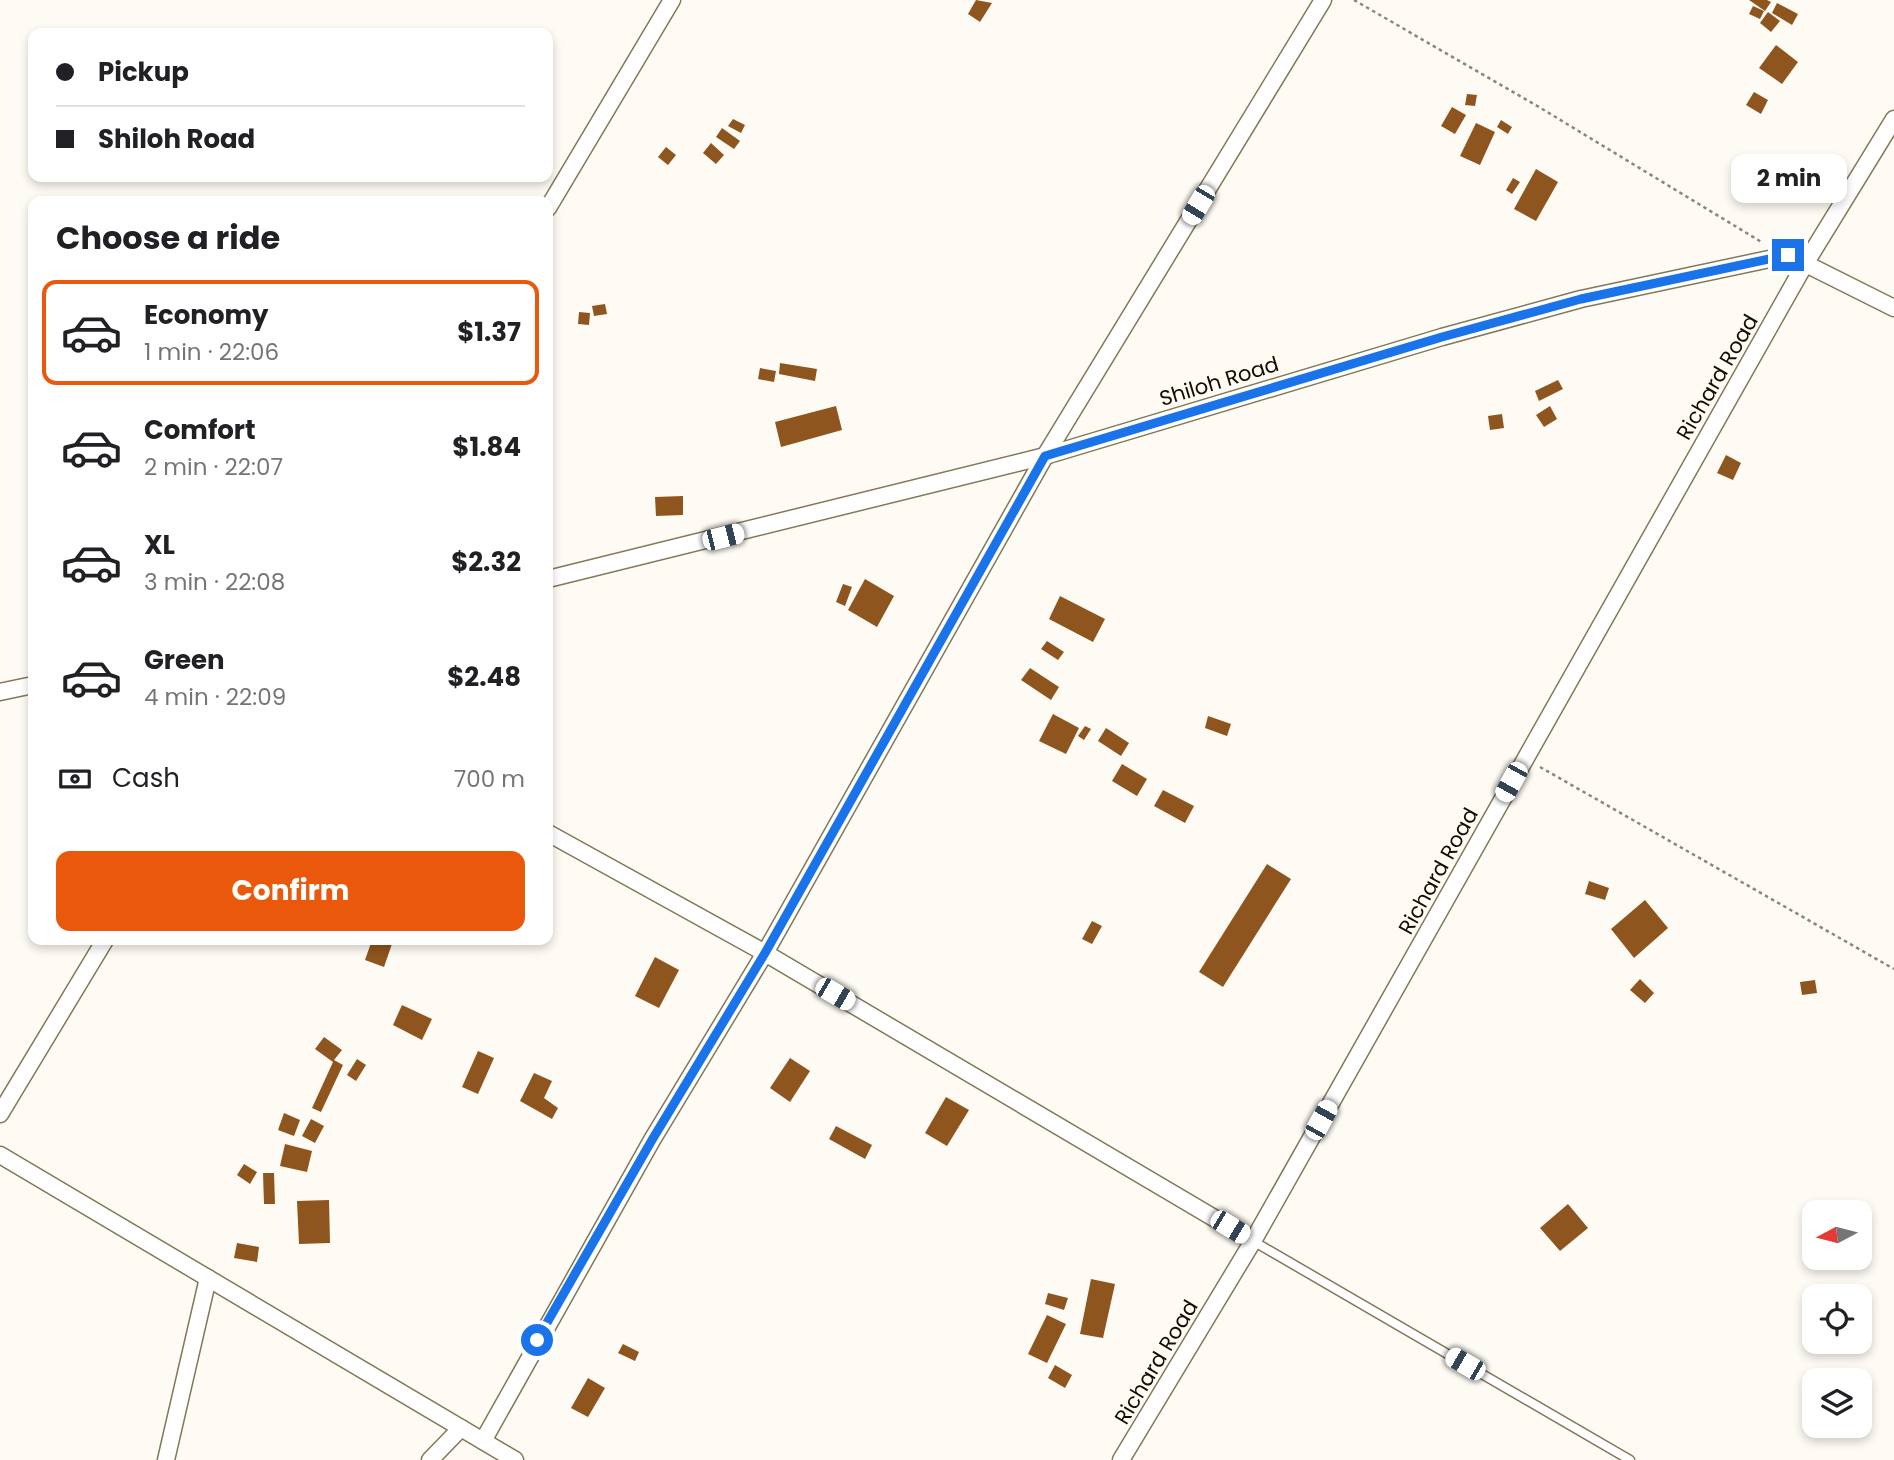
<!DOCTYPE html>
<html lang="en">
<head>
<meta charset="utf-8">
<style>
  body { margin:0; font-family:Poppins,sans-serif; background:#f6f6f6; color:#202124; height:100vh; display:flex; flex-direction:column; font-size:26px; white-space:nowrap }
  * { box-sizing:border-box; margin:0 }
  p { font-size:23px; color:#757577 }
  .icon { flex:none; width:38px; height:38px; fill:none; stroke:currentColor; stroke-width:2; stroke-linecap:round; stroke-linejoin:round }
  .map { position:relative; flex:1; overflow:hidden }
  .side { position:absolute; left:28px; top:196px; width:525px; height:749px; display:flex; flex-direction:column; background:#fff; border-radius:14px; box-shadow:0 4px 10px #0003 }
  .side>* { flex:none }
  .hud { position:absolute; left:28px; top:28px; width:525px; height:154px; border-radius:14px; box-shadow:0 4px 10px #0003; display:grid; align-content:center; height:154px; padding:0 28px; background:#fff }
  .needle { width:46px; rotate:263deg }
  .tools { position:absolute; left:1802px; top:1200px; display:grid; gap:14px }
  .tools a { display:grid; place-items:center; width:70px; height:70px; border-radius:14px; background:#fff; box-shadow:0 4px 10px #0003; font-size:35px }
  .end { position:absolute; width:32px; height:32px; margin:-16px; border:9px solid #1a73e8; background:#fff; box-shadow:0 0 0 4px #fff }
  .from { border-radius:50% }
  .bubble { position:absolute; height:49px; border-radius:14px; background:#fff; box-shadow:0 4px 10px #0003; font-size:23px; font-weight:700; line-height:49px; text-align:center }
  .car { position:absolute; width:21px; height:42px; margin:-21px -10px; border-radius:9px; box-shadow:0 0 5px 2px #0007; background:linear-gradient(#fff 24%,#345 0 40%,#fff 0 76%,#345 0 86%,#fff 0) }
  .hud b { display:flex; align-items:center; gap:24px; height:66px; font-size:26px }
  .hud b+b { border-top:2px solid #e0e0e0 }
  .hud i { width:18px; height:18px; background:#202124 }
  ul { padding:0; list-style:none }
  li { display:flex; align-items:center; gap:21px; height:105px; margin:0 14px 10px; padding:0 14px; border:4px solid transparent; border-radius:14px }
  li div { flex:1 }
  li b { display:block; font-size:26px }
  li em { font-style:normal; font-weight:700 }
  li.on { border-color:#ea580c }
  li>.icon { width:63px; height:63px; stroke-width:1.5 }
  h2 { padding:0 28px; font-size:32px; line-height:84px }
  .pay { display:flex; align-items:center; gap:18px; height:77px; padding:0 28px; font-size:26px }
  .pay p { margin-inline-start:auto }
  .primary-button { display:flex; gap:14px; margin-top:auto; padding:14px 28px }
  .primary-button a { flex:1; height:80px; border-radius:14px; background:#ea580c; color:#fff; font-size:28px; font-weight:700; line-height:80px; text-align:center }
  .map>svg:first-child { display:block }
  .building { fill:#8f551e }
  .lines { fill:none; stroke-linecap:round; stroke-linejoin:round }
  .lane-casing { stroke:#847858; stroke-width:11 }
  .street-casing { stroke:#847858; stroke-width:19 }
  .path { stroke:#89867d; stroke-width:2.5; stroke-dasharray:3.5 3.5; stroke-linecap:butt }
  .lane { stroke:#fff; stroke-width:8 }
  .street { stroke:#fff; stroke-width:16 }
  .route { stroke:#1a73e8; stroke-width:9 }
  .labels { text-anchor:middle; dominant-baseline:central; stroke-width:5; stroke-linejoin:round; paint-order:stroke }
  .street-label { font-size:21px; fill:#110d03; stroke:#fefbf4 }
</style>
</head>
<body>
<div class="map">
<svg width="1894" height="1460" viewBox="0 0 1894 1460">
  <rect width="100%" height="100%" fill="#fefbf4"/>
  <g class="building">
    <polygon points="976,0 992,3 980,22 968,14"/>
    <polygon points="1749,0 1767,0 1771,2 1765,11"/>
    <polygon points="1777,3 1798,14 1792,25 1772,13"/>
    <polygon points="1753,6 1764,11 1760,19 1749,14"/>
    <polygon points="1768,12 1780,21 1771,32 1760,23"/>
    <polygon points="1776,45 1798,62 1782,84 1759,68"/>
    <polygon points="1754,92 1768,100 1761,114 1746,105"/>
    <polygon points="1467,94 1477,95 1475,106 1465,105"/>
    <polygon points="1452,107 1466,115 1455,134 1441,126"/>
    <polygon points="733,119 745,125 741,133 728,126"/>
    <polygon points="1501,120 1512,127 1508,134 1497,127"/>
    <polygon points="1476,123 1495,132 1480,165 1460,156"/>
    <polygon points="722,128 740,141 734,149 716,137"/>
    <polygon points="711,143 724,155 716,164 703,153"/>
    <polygon points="666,147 676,155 668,165 658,157"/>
    <polygon points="1536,169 1558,182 1536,221 1514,209"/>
    <polygon points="1513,178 1520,182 1512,194 1506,190"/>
    <polygon points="605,304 607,314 594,316 592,306"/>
    <polygon points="579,312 590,313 589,325 578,324"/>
    <polygon points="780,363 817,369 815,381 779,374"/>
    <polygon points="760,368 776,371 774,382 758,379"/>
    <polygon points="1558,380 1563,389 1539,401 1535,391"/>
    <polygon points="836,406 842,430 781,447 775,422"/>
    <polygon points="1550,406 1557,419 1544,427 1536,415"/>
    <polygon points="1502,414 1504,428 1490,430 1488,416"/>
    <polygon points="1726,455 1741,463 1733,480 1717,473"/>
    <polygon points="683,496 683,515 656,516 655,497"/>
    <polygon points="865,579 894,596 877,627 848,610"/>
    <polygon points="843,584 852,587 845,606 836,602"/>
    <polygon points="1060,596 1105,619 1093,642 1049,619"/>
    <polygon points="1047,641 1064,652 1058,660 1041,649"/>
    <polygon points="1030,668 1059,687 1051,700 1021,680"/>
    <polygon points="1053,714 1079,728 1066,754 1039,741"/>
    <polygon points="1208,716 1231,724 1227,736 1205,728"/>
    <polygon points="1085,726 1091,729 1084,740 1078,736"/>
    <polygon points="1106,728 1129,743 1121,756 1098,741"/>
    <polygon points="1122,764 1147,779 1137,796 1112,781"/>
    <polygon points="1163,790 1194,806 1185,823 1154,806"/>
    <polygon points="1267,864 1291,879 1223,987 1199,972"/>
    <polygon points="1589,881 1609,888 1605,900 1585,894"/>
    <polygon points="1645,900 1668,928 1634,958 1611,929"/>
    <polygon points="1092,921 1102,926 1092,944 1082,939"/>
    <polygon points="372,940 392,944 384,967 365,960"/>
    <polygon points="655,957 679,970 659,1008 635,996"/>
    <polygon points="1640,979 1654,993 1645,1003 1630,990"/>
    <polygon points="1815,980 1817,993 1802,995 1800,982"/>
    <polygon points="402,1005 432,1019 422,1040 393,1025"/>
    <polygon points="324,1037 342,1050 334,1060 343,1065 321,1112 312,1108 333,1062 315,1049"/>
    <polygon points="478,1051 494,1058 478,1094 462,1087"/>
    <polygon points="790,1058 810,1071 790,1102 770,1088"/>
    <polygon points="357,1059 366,1065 356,1081 347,1075"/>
    <polygon points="534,1073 552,1081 544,1098 558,1108 552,1119 520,1101"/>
    <polygon points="946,1097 969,1110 947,1146 925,1133"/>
    <polygon points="284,1113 300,1120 294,1136 278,1130"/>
    <polygon points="311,1119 324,1126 315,1143 302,1136"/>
    <polygon points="836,1126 872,1145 865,1159 829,1139"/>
    <polygon points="285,1144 312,1151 307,1172 280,1166"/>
    <polygon points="244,1164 257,1172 250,1184 237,1175"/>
    <polygon points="263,1173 274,1173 275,1204 264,1204"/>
    <polygon points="329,1200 330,1243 299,1244 297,1201"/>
    <polygon points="1568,1204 1588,1228 1560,1251 1540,1228"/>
    <polygon points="237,1243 259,1247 257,1262 234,1258"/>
    <polygon points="1091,1279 1115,1284 1103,1338 1080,1334"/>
    <polygon points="1048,1293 1068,1298 1064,1310 1045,1304"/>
    <polygon points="1047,1315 1066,1324 1047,1363 1028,1354"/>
    <polygon points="623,1344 639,1352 635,1361 618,1353"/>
    <polygon points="1055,1365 1072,1375 1065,1388 1048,1378"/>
    <polygon points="588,1378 605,1388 588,1417 571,1408"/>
  </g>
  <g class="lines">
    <defs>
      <polyline id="lane" points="1253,1241 1630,1460"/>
      <g id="street">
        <polyline points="548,208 672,0"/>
        <polyline points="548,579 1045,456 1442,337 1581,299 1788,255 1894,308"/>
        <polyline points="0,692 33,685"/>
        <polyline points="548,833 765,953 1253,1241"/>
        <polyline points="0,1114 105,940"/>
        <polyline points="0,1155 515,1460"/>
        <polyline points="483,1441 652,1140 765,953 1045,456 1323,0"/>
        <polyline points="166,1460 208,1278"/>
        <polyline points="430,1460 461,1428"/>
        <polyline points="1121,1460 1253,1241 1805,264 1894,119"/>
      </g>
    </defs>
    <use href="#lane" class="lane-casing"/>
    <use href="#street" class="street-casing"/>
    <g class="path">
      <polyline points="1354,0 1539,107 1763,243"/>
      <polyline points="1540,767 1894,969"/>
    </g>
    <use href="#lane" class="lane"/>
    <use href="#street" class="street"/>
  </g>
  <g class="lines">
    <polyline class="route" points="537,1340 652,1140 765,953 1045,456 1442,337 1581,299 1788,255"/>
  </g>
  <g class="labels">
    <g class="street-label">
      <text transform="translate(1717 377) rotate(-60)">Richard Road</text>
      <text transform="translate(1219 381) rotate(-17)">Shiloh Road</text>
      <text transform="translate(1438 871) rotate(-61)">Richard Road</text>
      <text transform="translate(1156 1362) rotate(-59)">Richard Road</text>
    </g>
  </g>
</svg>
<div class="tools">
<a><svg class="needle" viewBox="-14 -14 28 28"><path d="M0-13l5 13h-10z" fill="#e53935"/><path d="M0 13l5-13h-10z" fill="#757577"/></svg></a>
<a><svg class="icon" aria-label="locate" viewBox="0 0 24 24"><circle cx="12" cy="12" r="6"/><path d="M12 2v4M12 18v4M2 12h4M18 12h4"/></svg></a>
<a><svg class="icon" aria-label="layers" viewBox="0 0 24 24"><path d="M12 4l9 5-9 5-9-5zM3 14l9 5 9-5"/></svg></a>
</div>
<i class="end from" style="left:537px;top:1340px"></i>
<i class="end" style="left:1788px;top:255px"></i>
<div class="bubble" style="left:1731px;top:154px;width:116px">2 min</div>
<i class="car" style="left:1198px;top:205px;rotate:211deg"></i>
<i class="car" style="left:723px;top:537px;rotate:76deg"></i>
<i class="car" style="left:1511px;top:782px;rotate:209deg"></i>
<i class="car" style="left:835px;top:994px;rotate:120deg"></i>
<i class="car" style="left:1321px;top:1120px;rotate:29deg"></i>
<i class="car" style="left:1230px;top:1227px;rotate:121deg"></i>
<i class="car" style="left:1465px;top:1364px;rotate:300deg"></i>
<div class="hud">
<b><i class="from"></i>Pickup</b>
<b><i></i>Shiloh Road</b>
</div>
<section class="side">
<h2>Choose a ride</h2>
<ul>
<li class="on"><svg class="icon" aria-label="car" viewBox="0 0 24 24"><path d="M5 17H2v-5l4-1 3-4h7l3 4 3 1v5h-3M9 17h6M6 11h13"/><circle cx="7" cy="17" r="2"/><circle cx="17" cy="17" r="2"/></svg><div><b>Economy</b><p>1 min · 22:06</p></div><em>$1.37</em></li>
<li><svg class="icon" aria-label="car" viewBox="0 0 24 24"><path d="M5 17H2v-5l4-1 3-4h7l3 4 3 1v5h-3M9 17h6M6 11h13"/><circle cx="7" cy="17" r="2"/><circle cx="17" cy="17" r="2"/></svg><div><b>Comfort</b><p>2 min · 22:07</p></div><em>$1.84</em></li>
<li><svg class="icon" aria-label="car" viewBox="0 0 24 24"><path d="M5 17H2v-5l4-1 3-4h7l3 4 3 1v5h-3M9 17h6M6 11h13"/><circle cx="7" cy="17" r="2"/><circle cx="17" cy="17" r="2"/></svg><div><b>XL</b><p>3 min · 22:08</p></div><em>$2.32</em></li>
<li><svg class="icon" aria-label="car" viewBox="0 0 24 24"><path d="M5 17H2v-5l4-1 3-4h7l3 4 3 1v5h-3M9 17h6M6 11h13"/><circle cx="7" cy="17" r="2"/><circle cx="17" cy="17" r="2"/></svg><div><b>Green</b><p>4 min · 22:09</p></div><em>$2.48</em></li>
</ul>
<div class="pay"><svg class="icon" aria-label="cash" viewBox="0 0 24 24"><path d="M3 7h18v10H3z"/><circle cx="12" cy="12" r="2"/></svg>Cash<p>700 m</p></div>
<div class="primary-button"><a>Confirm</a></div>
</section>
</div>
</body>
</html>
